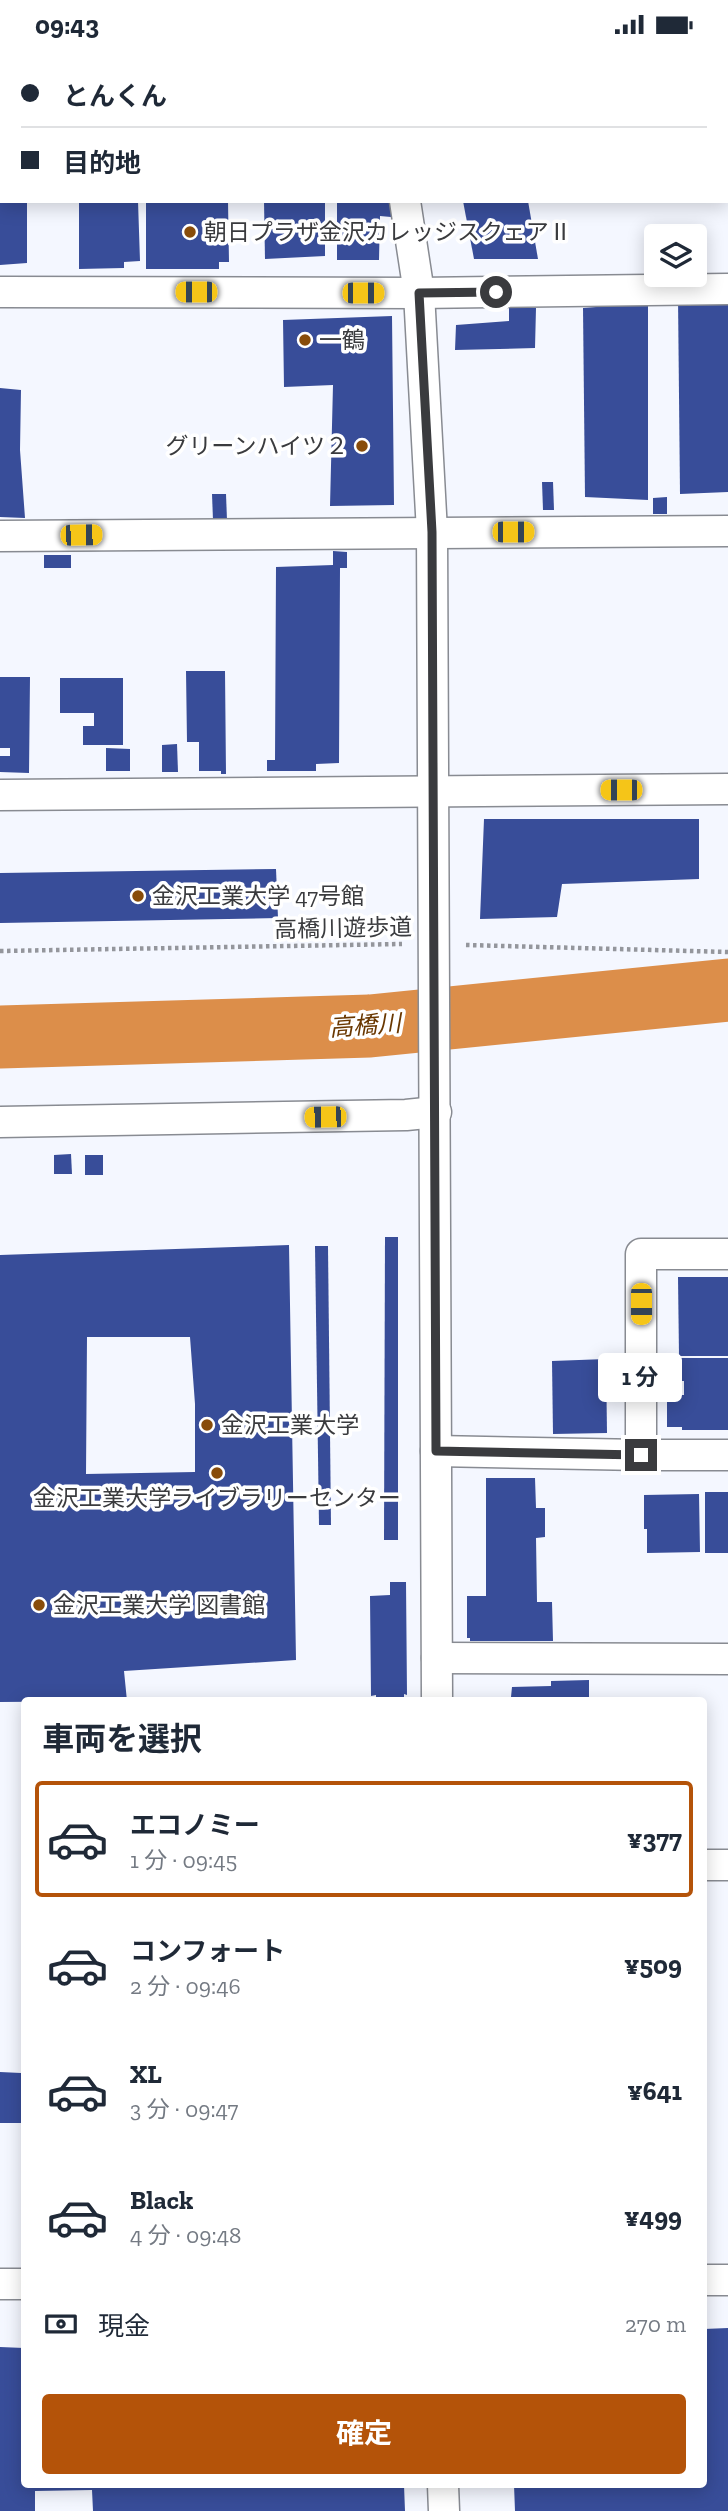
<!DOCTYPE html>
<html lang="ja">
<head>
<meta charset="utf-8">
<style>
  body { margin:0; font-family:"Zilla Slab","Noto Sans JP",serif; background:#f6f6f7; color:#1f2937; height:100vh; display:flex; flex-direction:column; font-size:26px; white-space:nowrap }
  * { box-sizing:border-box; margin:0 }
  p { font-size:23px; color:#747a83 }
  .icon { flex:none; width:38px; height:38px; fill:none; stroke:currentColor; stroke-width:2; stroke-linecap:round; stroke-linejoin:round }
  .map { position:relative; flex:1; overflow:hidden }
  .sheet { position:absolute; left:21px; top:1648px; width:686px; height:791px; display:flex; flex-direction:column; background:#fff; border-radius:7px; box-shadow:0 4px 18px #0003 }
  .sheet>* { flex:none }
  .banner { position:absolute; left:0px; top:0px; width:728px; height:154px; box-shadow:0 4px 18px #0003; display:grid; align-content:center; height:154px; padding:0 21px; background:#fff }
  .fabs { position:absolute; left:644px; top:175px; display:grid; gap:14px }
  .fabs a { display:grid; place-items:center; width:63px; height:63px; border-radius:7px; background:#fff; box-shadow:0 4px 18px #0003; font-size:35px }
  .end { position:absolute; width:32px; height:32px; margin:-16px; border:9px solid #3a3b3e; background:#fff; box-shadow:0 0 0 4px #fff }
  .from { border-radius:50% }
  .bubble { position:absolute; height:49px; border-radius:7px; background:#fff; box-shadow:0 4px 18px #0003; font-size:23px; font-weight:700; line-height:49px; text-align:center }
  .car { position:absolute; width:21px; height:42px; margin:-21px -10px; border-radius:9px; box-shadow:0 0 5px 2px #0007; background:linear-gradient(#f5c518 24%,#345 0 40%,#f5c518 0 76%,#345 0 86%,#f5c518 0) }
  .banner b { display:flex; align-items:center; gap:24px; height:66px; font-size:26px }
  .banner b+b { border-top:2px solid #e0e1e3 }
  .banner i { width:18px; height:18px; background:#1f2937 }
  ul { padding:0; list-style:none }
  li { display:flex; align-items:center; gap:21px; height:116px; margin:0 14px 10px; padding:0 7px; border:4px solid transparent; border-radius:7px }
  li div { flex:1 }
  li b { display:block; font-size:26px }
  li em { font-style:normal; font-weight:700 }
  li.on { border-color:#b45309 }
  li>.icon { width:63px; height:63px; stroke-width:1.5 }
  h2 { padding:0 21px; font-size:32px; line-height:84px }
  .pay { display:flex; align-items:center; gap:18px; height:77px; padding:0 21px; font-size:26px }
  .pay p { margin-inline-start:auto }
  .cta { display:flex; gap:14px; margin-top:auto; padding:14px 21px }
  .cta a { flex:1; height:80px; border-radius:7px; background:#b45309; color:#fff; font-size:28px; font-weight:700; line-height:80px; text-align:center }
  .status { display:flex; justify-content:space-between; align-items:center; height:49px; padding:0 35px; background:#fff; direction:ltr }
  .status svg { height:19px; fill:currentColor }
  .map>svg:first-child { display:block }
  .lines { fill:none; stroke-linecap:round; stroke-linejoin:round }
  .river { stroke:#dc8e4a; stroke-width:63 }
  .building { fill:#384d99; fill-rule:evenodd }
  .minor-casing { stroke:#888b92; stroke-width:33 }
  .path { stroke:#94969c; stroke-width:4.5; stroke-dasharray:3.5 3.5; stroke-linecap:butt }
  .minor { stroke:#fff; stroke-width:30 }
  .route { stroke:#3a3b3e; stroke-width:9 }
  .poi-dot { fill:#884c0a; stroke:#fff; stroke-width:2.5 }
  .labels { text-anchor:middle; dominant-baseline:central; stroke-width:7; stroke-linejoin:round; paint-order:stroke }
  .poi-label { font-size:23px; fill:#3a3b3e; stroke:#fff; text-anchor:start }
  .street-label { font-size:23px; fill:#3a3b3e; stroke:#fff }
  .water-label { font-size:24px; font-style:italic; fill:#693700; stroke:#fff }
</style>
</head>
<body>
<div class="status"><b>09:43</b><svg viewBox="0 0 49 12"><path d="M0 12V9h3v3zM5 12V6h3v6zM10 12V3h3v9zM15 12V0h3v12zM26 1h20v11H26zM47 4h2v5h-2z"/></svg></div>
<div class="map">
<svg width="728" height="2462" viewBox="0 0 728 2462">
  <rect width="100%" height="100%" fill="#f4f7ff"/>
  <g class="lines">
    <polyline class="river" points="0,988 370,977 728,941"/>
  </g>
  <g class="building">
    <polygon points="0,152 27,152 27,214 0,216"/>
    <polygon points="79,152 138,152 140,212 124,213 124,219 79,220"/>
    <polygon points="146,152 228,152 229,213 219,213 219,220 146,220"/>
    <polygon points="264,152 325,152 325,207 265,210"/>
    <polygon points="337,152 391,152 391,168 380,167 379,211 337,211"/>
    <polygon points="463,152 528,152 538,210 474,210"/>
    <polygon points="728,247 728,443 680,445 678,248"/>
    <polygon points="648,254 648,451 585,448 583,259"/>
    <polygon points="509,258 536,259 535,299 455,301 456,276 509,272"/>
    <polygon points="392,267 394,456 330,457 333,336 284,338 283,271"/>
    <polygon points="0,339 21,341 20,401 25,469 0,468"/>
    <polygon points="542,433 553,433 554,461 543,461"/>
    <polygon points="212,445 226,445 227,471 213,471"/>
    <polygon points="667,448 667,465 653,465 653,449"/>
    <polygon points="333,502 347,503 347,519 340,519 339,714 316,715 316,722 267,722 267,711 275,711 276,518 333,516"/>
    <rect x="44" y="506" width="27" height="13"/>
    <polygon points="186,622 225,622 226,725 221,725 221,722 199,722 199,693 187,693"/>
    <polygon points="0,628 30,628 29,724 0,723 0,707 10,707 10,699 0,699"/>
    <polygon points="60,629 123,629 123,696 83,696 83,677 94,677 94,664 60,664"/>
    <polygon points="177,695 178,723 162,723 162,696"/>
    <polygon points="106,699 130,700 130,722 106,722"/>
    <polygon points="484,770 699,770 699,830 562,835 557,868 480,870"/>
    <polygon points="276,820 278,869 0,874 0,824"/>
    <polygon points="71,1105 72,1125 54,1125 54,1106"/>
    <rect x="85" y="1106" width="18" height="20"/>
    <polygon points="385,1188 398,1188 398,1491 384,1491"/>
    <path d="M289,1196L296,1611L124,1622L127,1652L0,1653V1206ZM87,1288H190L195,1355V1423L86,1425Z"/>
    <polygon points="315,1197 328,1197 331,1476 319,1476"/>
    <polygon points="678,1228 728,1228 728,1307 679,1307"/>
    <polygon points="667,1309 728,1309 728,1381 682,1381 682,1378 667,1378 667,1346 684,1346 684,1332 667,1332"/>
    <polygon points="606,1310 607,1384 553,1385 552,1312"/>
    <polygon points="486,1429 535,1429 536,1459 545,1459 545,1488 536,1489 537,1553 552,1553 553,1592 470,1592 470,1589 467,1589 467,1547 486,1547"/>
    <rect x="705" y="1443" width="23" height="61"/>
    <polygon points="699,1445 700,1503 647,1504 647,1480 644,1480 644,1446"/>
    <polygon points="390,1533 406,1533 407,1646 404,1645 404,1652 376,1652 376,1646 371,1647 370,1547 390,1546"/>
    <polygon points="589,1631 589,1652 495,1652 495,1648 511,1648 512,1638 551,1637 551,1632"/>
    <polygon points="0,2023 21,2024 21,2039 24,2038 24,2074 0,2074"/>
    <polygon points="728,2279 728,2462 515,2462 514,2436 704,2436 704,2280"/>
    <polygon points="0,2298 24,2299 24,2436 404,2436 405,2462 93,2462 92,2441 35,2442 35,2462 0,2462"/>
  </g>
  <g class="lines">
    <defs>
      <g id="minor">
        <polyline points="380,0 381,2"/>
        <polyline points="405,152 419,244 432,483 437,1652"/>
        <polyline points="0,243 419,244 728,240"/>
        <polyline points="0,487 728,482"/>
        <polyline points="0,746 728,740"/>
        <polyline points="0,1073 406,1066 436,1063"/>
        <polyline points="436,1402 641,1406 641,1205 728,1205"/>
        <polyline points="641,1406 728,1406"/>
        <polyline points="437,1609 728,1610"/>
        <polyline points="704,1816 728,1816"/>
        <polyline points="704,2231 728,2231"/>
        <polyline points="0,2235 24,2235"/>
        <polyline points="443,2436 444,2462"/>
      </g>
    </defs>
    <use href="#minor" class="minor-casing"/>
    <g class="path">
      <polyline points="466,896 728,903"/>
      <polyline points="0,902 402,895"/>
    </g>
    <use href="#minor" class="minor"/>
  </g>
  <g class="lines">
    <polyline class="route" points="496,243 419,244 432,483 436,1402 641,1406"/>
  </g>
  <g class="poi-dot">
    <circle cx="190" cy="183" r="7"/>
    <circle cx="305" cy="291" r="7"/>
    <circle cx="362" cy="397" r="7"/>
    <circle cx="138" cy="847" r="7"/>
    <circle cx="207" cy="1376" r="7"/>
    <circle cx="217" cy="1424" r="7"/>
    <circle cx="39" cy="1556" r="7"/>
  </g>
  <g class="labels">
    <g class="poi-label">
      <text x="204" y="183">朝日プラザ金沢カレッジスクェアⅡ</text>
      <text x="319" y="291">一鶴</text>
      <text x="348" y="397" text-anchor="end">グリーンハイツ２</text>
      <text x="152" y="847">金沢工業大学 47号館</text>
      <text x="221" y="1376">金沢工業大学</text>
      <text x="217" y="1449" text-anchor="middle">金沢工業大学ライブラリーセンター</text>
      <text x="53" y="1556">金沢工業大学 図書館</text>
    </g>
    <g class="street-label">
      <text transform="translate(343 879) rotate(-1)">高橋川遊歩道</text>
    </g>
    <g class="water-label">
      <text transform="translate(365 976) rotate(-4)">高橋川</text>
    </g>
  </g>
</svg>
<div class="fabs">
<a><svg class="icon" aria-label="layers" viewBox="0 0 24 24"><path d="M12 4l9 5-9 5-9-5zM3 14l9 5 9-5"/></svg></a>
</div>
<i class="end from" style="left:496px;top:243px"></i>
<i class="end" style="left:641px;top:1406px"></i>
<div class="bubble" style="left:598px;top:1304px;width:84px">1 分</div>
<i class="car" style="left:196px;top:243px;rotate:270deg"></i>
<i class="car" style="left:363px;top:244px;rotate:90deg"></i>
<i class="car" style="left:513px;top:483px;rotate:90deg"></i>
<i class="car" style="left:81px;top:486px;rotate:89deg"></i>
<i class="car" style="left:621px;top:741px;rotate:270deg"></i>
<i class="car" style="left:325px;top:1068px;rotate:269deg"></i>
<i class="car" style="left:641px;top:1255px;rotate:180deg"></i>
<div class="banner">
<b><i class="from"></i>とんくん</b>
<b><i></i>目的地</b>
</div>
<section class="sheet">
<h2>車両を選択</h2>
<ul>
<li class="on"><svg class="icon" aria-label="car" viewBox="0 0 24 24"><path d="M5 17H2v-5l4-1 3-4h7l3 4 3 1v5h-3M9 17h6M6 11h13"/><circle cx="7" cy="17" r="2"/><circle cx="17" cy="17" r="2"/></svg><div><b>エコノミー</b><p>1 分 · 09:45</p></div><em>¥377</em></li>
<li><svg class="icon" aria-label="car" viewBox="0 0 24 24"><path d="M5 17H2v-5l4-1 3-4h7l3 4 3 1v5h-3M9 17h6M6 11h13"/><circle cx="7" cy="17" r="2"/><circle cx="17" cy="17" r="2"/></svg><div><b>コンフォート</b><p>2 分 · 09:46</p></div><em>¥509</em></li>
<li><svg class="icon" aria-label="car" viewBox="0 0 24 24"><path d="M5 17H2v-5l4-1 3-4h7l3 4 3 1v5h-3M9 17h6M6 11h13"/><circle cx="7" cy="17" r="2"/><circle cx="17" cy="17" r="2"/></svg><div><b>XL</b><p>3 分 · 09:47</p></div><em>¥641</em></li>
<li><svg class="icon" aria-label="car" viewBox="0 0 24 24"><path d="M5 17H2v-5l4-1 3-4h7l3 4 3 1v5h-3M9 17h6M6 11h13"/><circle cx="7" cy="17" r="2"/><circle cx="17" cy="17" r="2"/></svg><div><b>Black</b><p>4 分 · 09:48</p></div><em>¥499</em></li>
</ul>
<div class="pay"><svg class="icon" aria-label="cash" viewBox="0 0 24 24"><path d="M3 7h18v10H3z"/><circle cx="12" cy="12" r="2"/></svg>現金<p>270 m</p></div>
<div class="cta"><a>確定</a></div>
</section>
</div>
</body>
</html>
